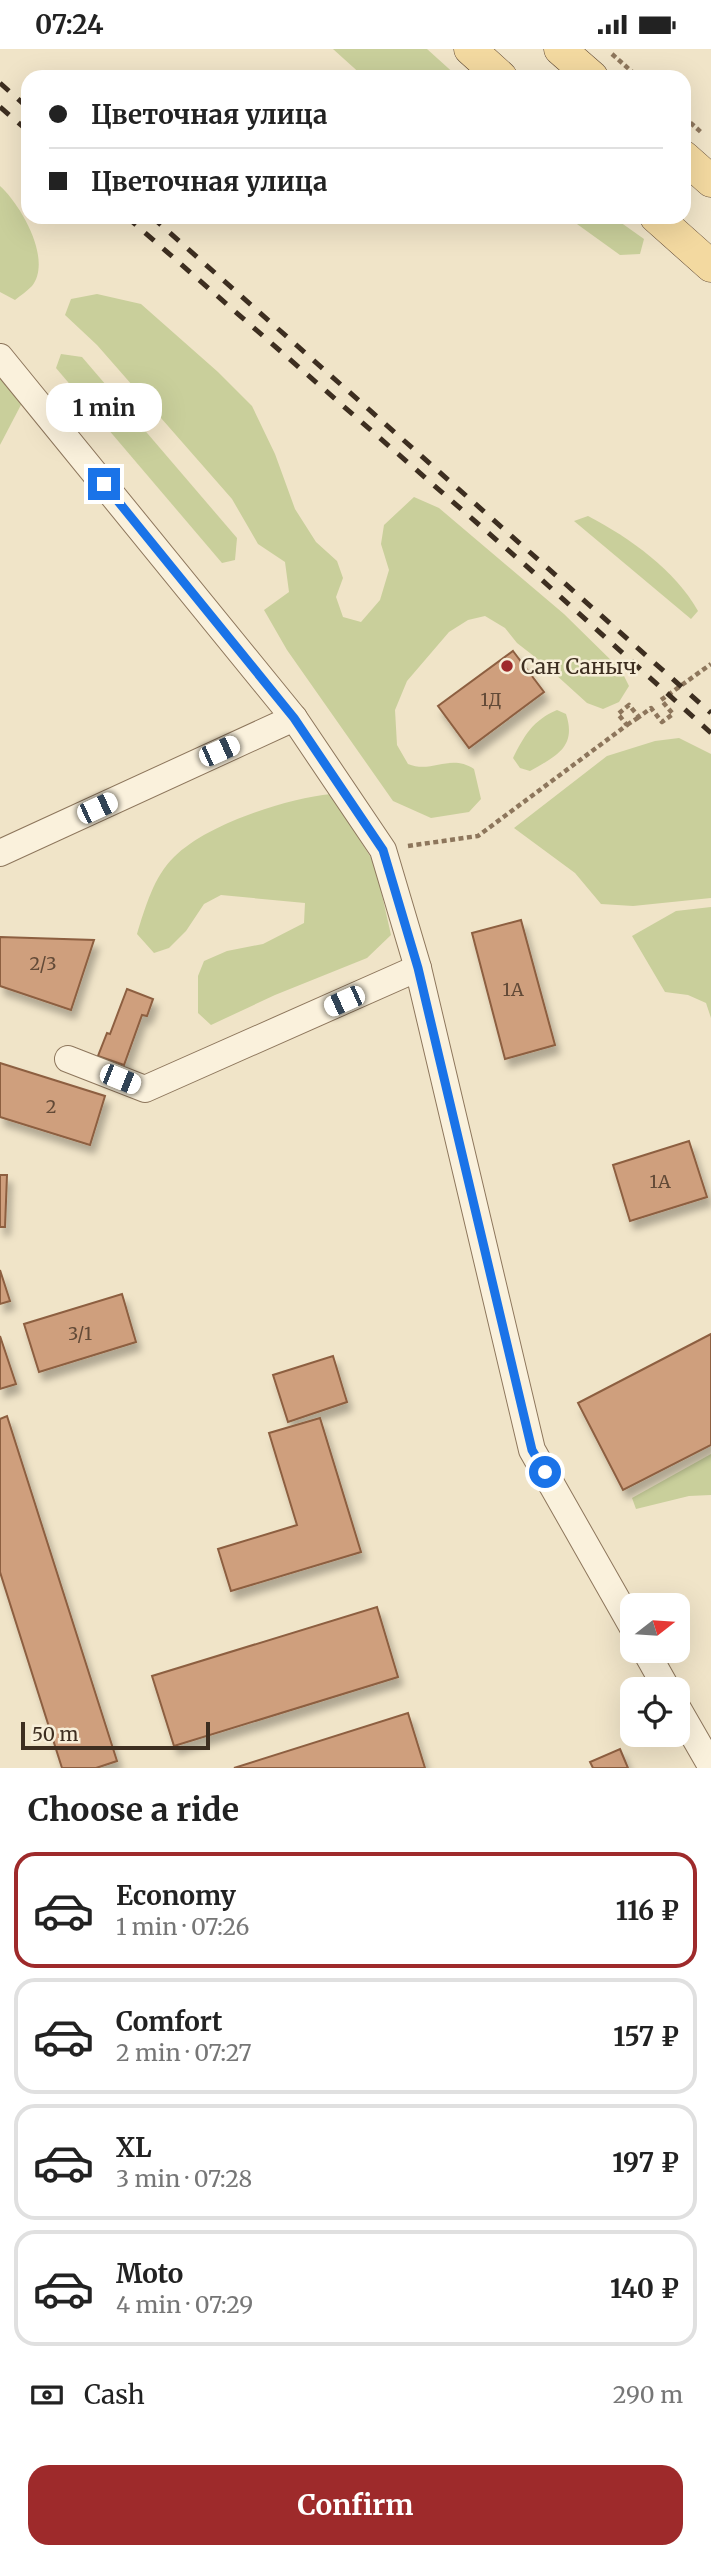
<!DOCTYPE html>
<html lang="en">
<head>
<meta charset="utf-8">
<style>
  body { margin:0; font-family:Merriweather,serif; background:#f6f6f6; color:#222; height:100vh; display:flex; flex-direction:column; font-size:26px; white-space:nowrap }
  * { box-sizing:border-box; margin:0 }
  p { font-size:23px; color:#767676 }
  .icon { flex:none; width:38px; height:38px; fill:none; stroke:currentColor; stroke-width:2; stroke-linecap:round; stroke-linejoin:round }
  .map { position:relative; height:1719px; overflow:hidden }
  .details { display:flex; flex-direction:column; background:#fff; flex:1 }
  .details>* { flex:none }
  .guide { position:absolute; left:21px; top:21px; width:670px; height:154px; border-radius:21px; box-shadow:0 7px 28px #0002; display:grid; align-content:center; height:154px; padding:0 28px; background:#fff }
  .needle { width:46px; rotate:73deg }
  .controls { position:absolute; left:620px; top:1544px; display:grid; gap:14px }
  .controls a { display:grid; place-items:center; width:70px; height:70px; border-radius:14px; background:#fff; box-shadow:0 7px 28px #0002; font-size:35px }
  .scale { position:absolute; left:21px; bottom:18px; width:189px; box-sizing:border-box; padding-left:7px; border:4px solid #3d2e20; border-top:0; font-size:19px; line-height:24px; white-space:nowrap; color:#3d2e20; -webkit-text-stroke:5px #f7eed8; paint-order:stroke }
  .end { position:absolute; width:32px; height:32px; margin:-16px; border:9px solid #1a73e8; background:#fff; box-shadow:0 0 0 4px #fff }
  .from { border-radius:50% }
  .bubble { position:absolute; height:49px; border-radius:21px; background:#fff; box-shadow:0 7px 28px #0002; font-size:23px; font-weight:700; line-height:49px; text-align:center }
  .car { position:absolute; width:21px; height:42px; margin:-21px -10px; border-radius:9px; box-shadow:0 0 5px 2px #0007; background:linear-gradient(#fff 24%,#345 0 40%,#fff 0 76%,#345 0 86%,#fff 0) }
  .guide b { display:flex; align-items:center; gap:24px; height:66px; font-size:26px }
  .guide b+b { border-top:2px solid #e0e0e0 }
  .guide i { width:18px; height:18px; background:#222 }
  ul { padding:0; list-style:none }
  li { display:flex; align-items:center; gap:21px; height:116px; margin:0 14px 10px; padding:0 14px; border:4px solid #e0e0e0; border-radius:21px }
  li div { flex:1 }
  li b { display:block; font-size:26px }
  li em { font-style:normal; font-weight:700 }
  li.active { border-color:#9e2a2b }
  li>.icon { width:63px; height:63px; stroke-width:1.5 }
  h2 { padding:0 28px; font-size:32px; line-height:84px }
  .pay { display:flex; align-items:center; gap:18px; height:77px; padding:0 28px; font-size:26px }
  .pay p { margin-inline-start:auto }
  .cta { display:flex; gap:14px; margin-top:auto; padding:14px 28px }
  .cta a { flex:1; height:80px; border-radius:21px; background:#9e2a2b; color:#fff; font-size:28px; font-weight:700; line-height:80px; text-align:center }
  .status { display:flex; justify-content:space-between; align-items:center; height:49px; padding:0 35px; background:#fff; direction:ltr }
  .status svg { height:19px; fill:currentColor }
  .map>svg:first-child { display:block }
  .green { fill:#c9cf9b }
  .building { fill:#cf9f7d; stroke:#8d5f41; stroke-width:2; filter:url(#shadow) }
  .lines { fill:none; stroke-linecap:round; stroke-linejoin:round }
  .minor-casing { stroke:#8d765c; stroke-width:28 }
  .major-casing { stroke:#5b4430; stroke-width:33 }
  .path { stroke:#8d765c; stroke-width:4.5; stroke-dasharray:5 3.5; stroke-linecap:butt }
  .minor { stroke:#faf1dc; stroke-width:26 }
  .major { stroke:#f3d9a0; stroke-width:32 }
  .rail { stroke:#3d2e20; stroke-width:5; stroke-dasharray:12 12; stroke-linecap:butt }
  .route { stroke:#1a73e8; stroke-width:9 }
  .poi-dot { fill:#9e2a2b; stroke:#f7eed8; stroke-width:2.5 }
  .labels { text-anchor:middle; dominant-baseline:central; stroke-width:5; stroke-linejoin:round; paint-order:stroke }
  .number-label { font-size:18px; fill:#624a37 }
  .poi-label { font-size:21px; fill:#3d2e20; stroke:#f7eed8; text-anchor:start }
</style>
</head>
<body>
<div class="status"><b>07:24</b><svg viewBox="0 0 49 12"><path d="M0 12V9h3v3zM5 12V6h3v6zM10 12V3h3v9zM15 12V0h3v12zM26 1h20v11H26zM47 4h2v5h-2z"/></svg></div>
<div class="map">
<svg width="711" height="1719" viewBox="0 0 711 1719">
  <defs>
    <filter id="shadow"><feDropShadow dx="4.5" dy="8" stdDeviation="3.5" flood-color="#0004"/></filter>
  </defs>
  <rect width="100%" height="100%" fill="#f0e4c8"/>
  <g class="green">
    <polygon points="333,0 427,0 458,28 364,28"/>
    <path d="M0,137C20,155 53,210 32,237C27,242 20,247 15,251L0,243Z"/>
    <polygon points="514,168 613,168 644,190 640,205 620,206 570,170 518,171"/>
    <path d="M97,245L141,255L218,323L252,357L275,405L295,460L316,493L337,512L343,529L336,548L343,568L361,573L380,551L389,521L381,495L384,476L414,448L439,459L564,565L621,621L629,637L619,653L603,660L587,654L544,615L517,594L505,579L485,567L468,571L449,583L407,632L395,661L397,696L408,715C432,725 450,704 474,720L481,750L469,763L431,769L393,752L287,601L264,561L289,543L285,513L258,495L232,450L97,296L65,266L71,250Z"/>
    <polygon points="61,305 82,308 237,489 235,511 222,514 56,319"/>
    <polygon points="0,328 23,352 0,396"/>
    <path d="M588,467C630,489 675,521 698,562L691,570L574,472Z"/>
    <path d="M557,661L566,665C577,698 556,707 530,722L520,719L513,709C524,687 533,671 557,661Z"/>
    <polygon points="679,689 711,705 711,849 633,857 601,855 575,824 514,779 607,707 655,692"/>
    <path d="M331,745L375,815L391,886L367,909L275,946L211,976L198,964V927L204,912L227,902L263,895L304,874L305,854L221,846L204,855L186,882L169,899L154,904L137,885C145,859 154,827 174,808C207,775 285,750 331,745Z"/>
    <polygon points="711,858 711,969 706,954 688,946 665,943 632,887 676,862"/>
    <polygon points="711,1405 711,1446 689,1447 636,1460 632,1449"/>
  </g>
  <g class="building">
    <polygon points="513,602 544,643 469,699 438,657"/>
    <polygon points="521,871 555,996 505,1010 472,884"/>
    <polygon points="0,888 94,891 71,961 0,937"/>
    <polygon points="127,940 153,950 147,967 142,966 124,1016 98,1007 107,984 110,985"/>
    <polygon points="0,1014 105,1047 90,1096 0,1068"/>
    <polygon points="689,1092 707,1148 630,1172 613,1116"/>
    <polygon points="0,1126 7,1126 5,1178 0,1178"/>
    <polygon points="0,1221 10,1252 0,1255"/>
    <polygon points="122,1245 136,1293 39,1323 24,1275"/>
    <polygon points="711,1285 711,1396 623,1441 578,1354"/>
    <polygon points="0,1287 16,1335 0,1340"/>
    <polygon points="333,1307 347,1353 288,1373 273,1326"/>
    <polygon points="7,1367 117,1712 96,1719 62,1719 0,1523 0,1370"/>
    <polygon points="320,1369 361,1503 231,1542 218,1500 297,1476 269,1384"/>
    <polygon points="377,1558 398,1628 174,1697 152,1627"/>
    <polygon points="408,1664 425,1719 234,1719"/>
    <polygon points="620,1700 628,1719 593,1719 590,1713"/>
  </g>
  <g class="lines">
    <defs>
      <g id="minor">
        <polyline points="0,308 294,669 383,801 418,919 532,1401 632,1577"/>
        <polyline points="0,804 294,669"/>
        <polyline points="68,1010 145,1040 418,919"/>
        <polyline points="645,1601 667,1640"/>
        <polyline points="677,1658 711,1717"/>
      </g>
      <g id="major">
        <polyline points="470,0 501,28"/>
        <polyline points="560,0 592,28"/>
        <polyline points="684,108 711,132"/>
        <polyline points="656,168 711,217"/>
      </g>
    </defs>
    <use href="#minor" class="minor-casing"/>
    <use href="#major" class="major-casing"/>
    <g class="path">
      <polyline points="612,5 638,28"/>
      <polyline points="684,68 702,84"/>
      <polyline points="627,676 639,668"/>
      <polyline points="408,797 478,787 627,676 618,665 629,656 639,668 651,659 662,673 673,665 661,651 711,615"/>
    </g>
    <use href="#minor" class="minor"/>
    <use href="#major" class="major"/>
    <g class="rail">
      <polyline points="0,34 28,59"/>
      <polyline points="0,58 28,82"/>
      <polyline points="127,168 532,522 711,684"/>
      <polyline points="152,168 711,664"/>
    </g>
  </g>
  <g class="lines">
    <polyline class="route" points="104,435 294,669 383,801 418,919 532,1401 545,1423"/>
  </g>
  <circle class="poi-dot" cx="507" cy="617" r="7"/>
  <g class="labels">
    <g class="number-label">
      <text x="491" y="650">1Д</text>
      <text x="43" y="914">2/3</text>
      <text x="513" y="940">1А</text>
      <text x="51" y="1057">2</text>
      <text x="660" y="1132">1А</text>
      <text x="80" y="1284">3/1</text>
    </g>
    <g class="poi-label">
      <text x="521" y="617">Сан Саныч</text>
    </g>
  </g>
</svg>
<div class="controls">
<a><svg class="needle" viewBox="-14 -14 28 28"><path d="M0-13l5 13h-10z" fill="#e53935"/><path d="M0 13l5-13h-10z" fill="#767676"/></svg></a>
<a><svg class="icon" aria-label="locate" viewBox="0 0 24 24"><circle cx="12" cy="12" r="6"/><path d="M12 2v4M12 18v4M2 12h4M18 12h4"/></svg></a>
</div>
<div class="scale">50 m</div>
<i class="end from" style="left:545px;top:1423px"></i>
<i class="end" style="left:104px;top:435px"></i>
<div class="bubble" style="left:46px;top:334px;width:116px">1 min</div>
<i class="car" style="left:219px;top:702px;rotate:66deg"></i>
<i class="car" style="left:97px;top:759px;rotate:65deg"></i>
<i class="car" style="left:344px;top:952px;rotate:246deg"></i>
<i class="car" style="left:120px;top:1030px;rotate:112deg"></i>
<div class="guide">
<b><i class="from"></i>Цветочная улица</b>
<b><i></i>Цветочная улица</b>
</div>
</div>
<section class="details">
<h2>Choose a ride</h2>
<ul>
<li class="active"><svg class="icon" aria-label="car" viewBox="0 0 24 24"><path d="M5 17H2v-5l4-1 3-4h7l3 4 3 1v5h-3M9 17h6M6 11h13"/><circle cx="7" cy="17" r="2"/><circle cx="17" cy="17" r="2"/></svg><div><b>Economy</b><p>1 min · 07:26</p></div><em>116 ₽</em></li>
<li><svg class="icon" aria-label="car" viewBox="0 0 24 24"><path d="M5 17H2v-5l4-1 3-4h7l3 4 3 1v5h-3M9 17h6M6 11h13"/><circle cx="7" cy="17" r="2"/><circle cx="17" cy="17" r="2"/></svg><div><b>Comfort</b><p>2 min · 07:27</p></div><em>157 ₽</em></li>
<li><svg class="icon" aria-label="car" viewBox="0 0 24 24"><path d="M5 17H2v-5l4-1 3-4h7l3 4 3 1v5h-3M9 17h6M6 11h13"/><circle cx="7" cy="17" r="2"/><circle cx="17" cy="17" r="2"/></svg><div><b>XL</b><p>3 min · 07:28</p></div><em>197 ₽</em></li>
<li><svg class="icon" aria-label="car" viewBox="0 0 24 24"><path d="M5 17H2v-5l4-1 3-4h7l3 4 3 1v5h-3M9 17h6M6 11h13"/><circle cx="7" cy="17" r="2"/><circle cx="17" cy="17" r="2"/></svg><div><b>Moto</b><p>4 min · 07:29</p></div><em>140 ₽</em></li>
</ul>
<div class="pay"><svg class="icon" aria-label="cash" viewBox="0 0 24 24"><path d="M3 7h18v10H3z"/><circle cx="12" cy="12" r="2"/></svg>Cash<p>290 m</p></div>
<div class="cta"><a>Confirm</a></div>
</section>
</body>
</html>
